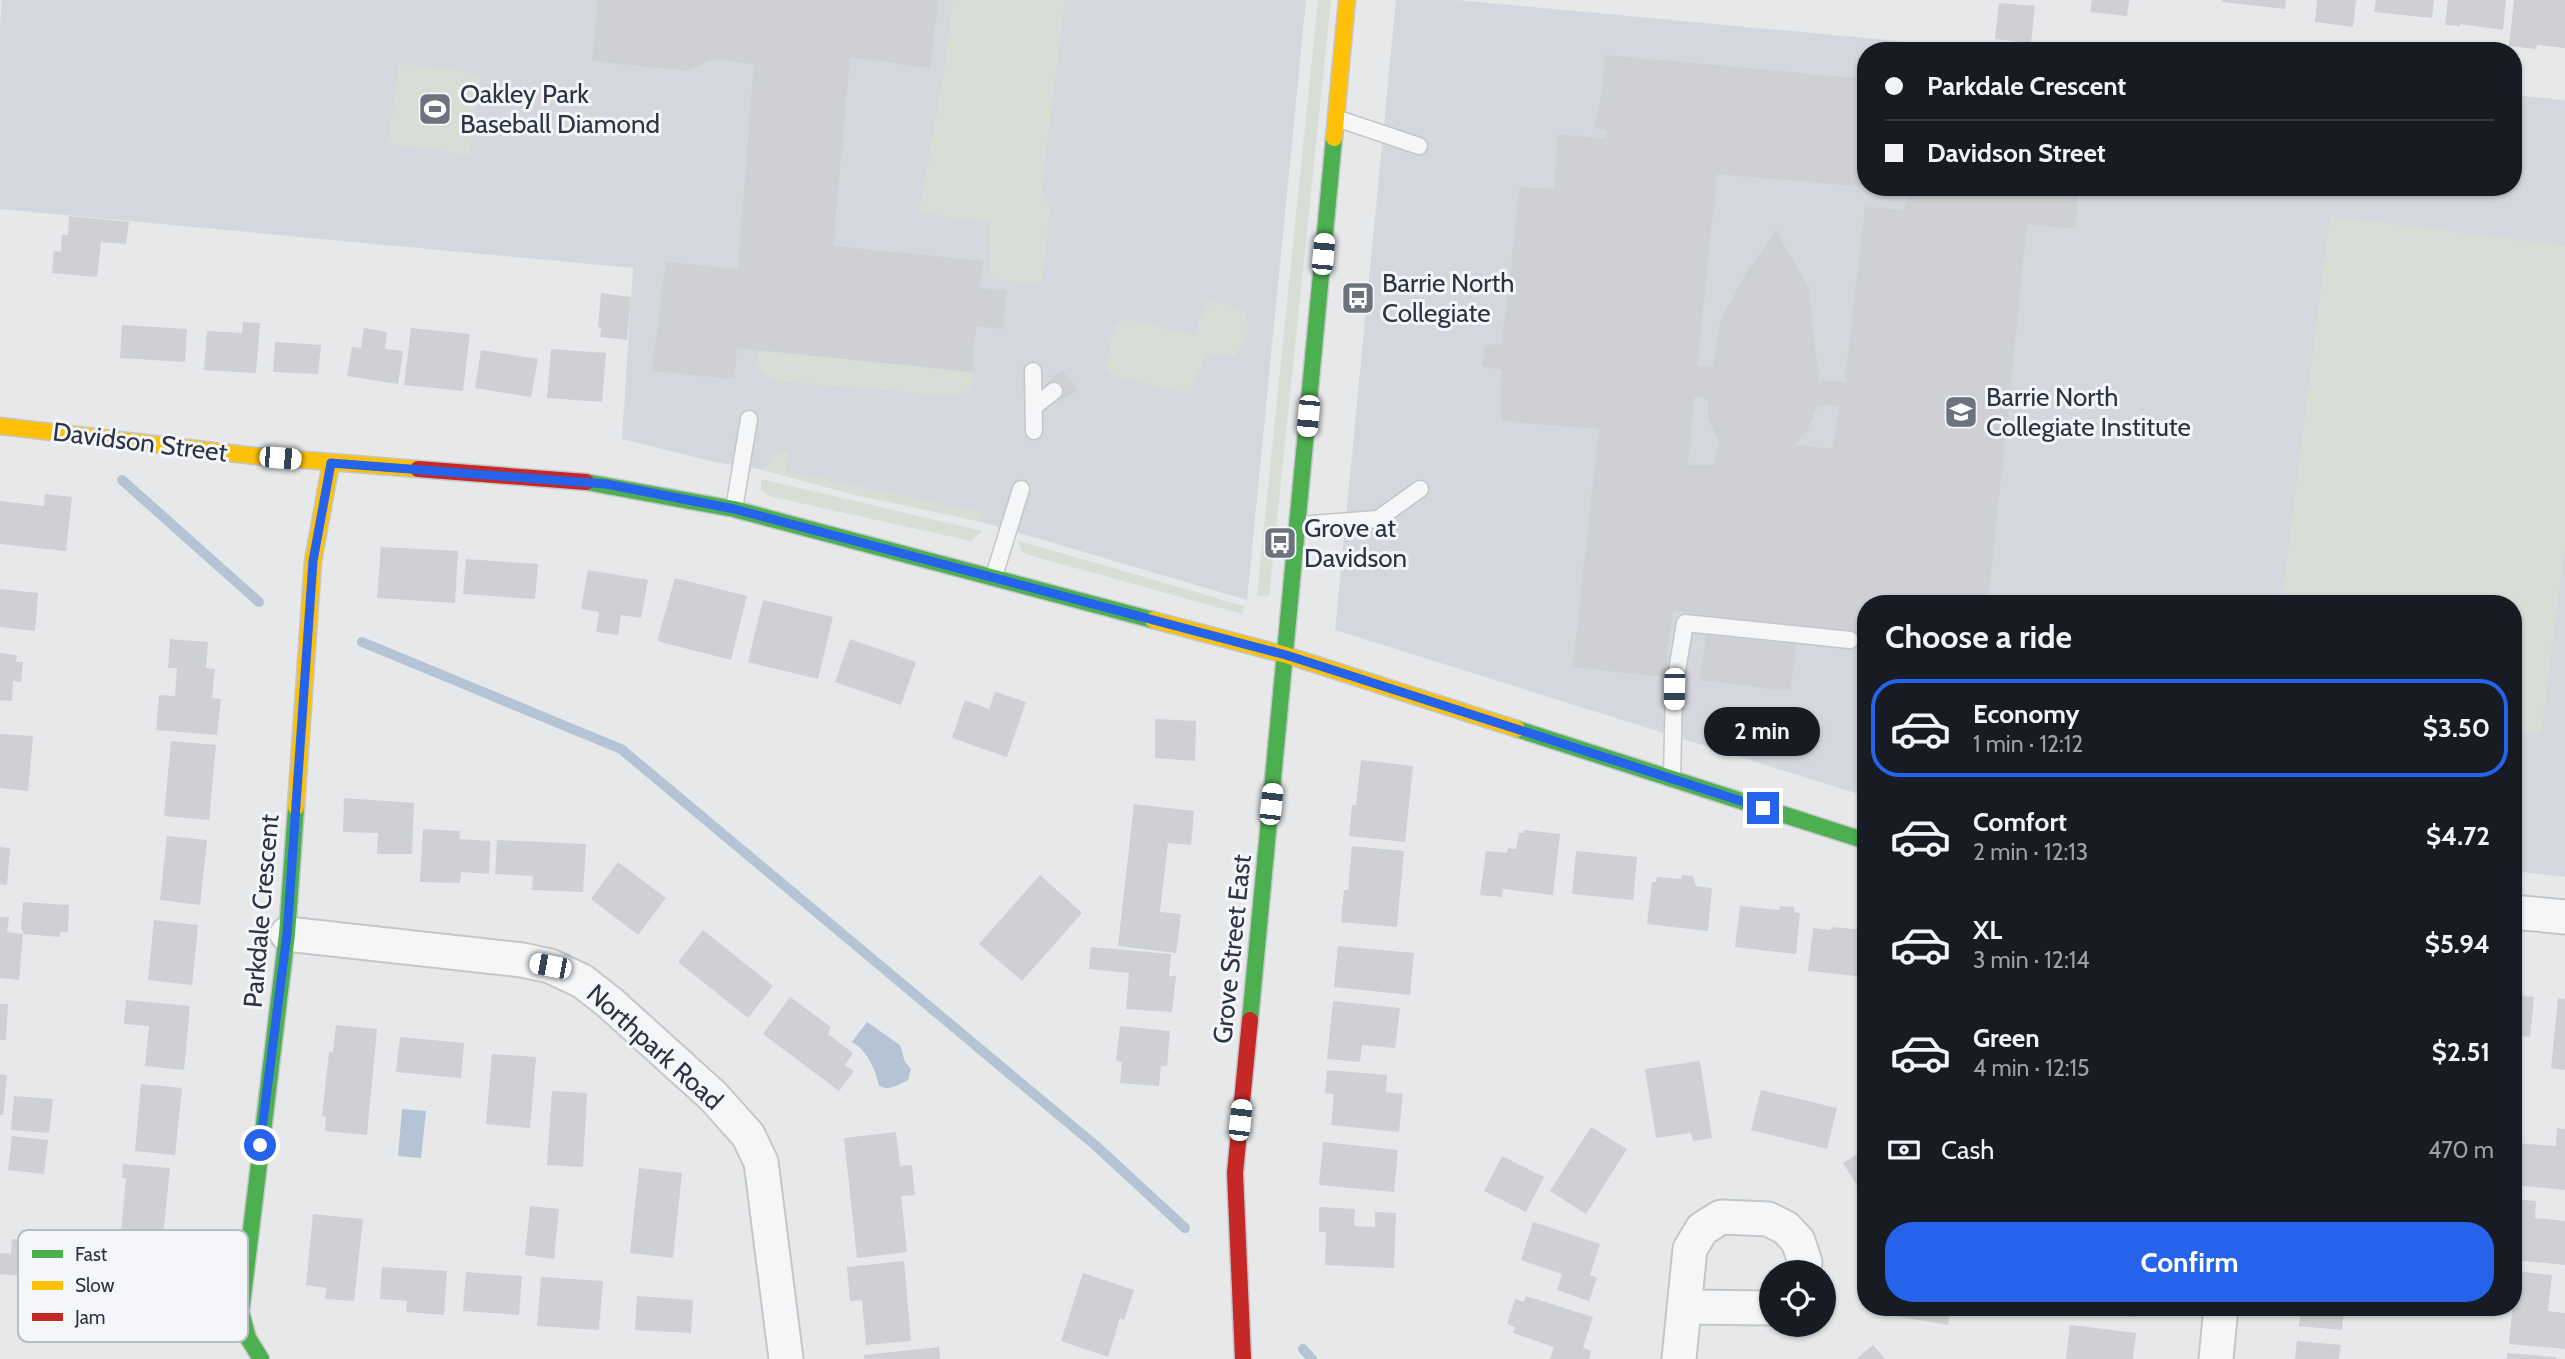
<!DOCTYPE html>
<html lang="en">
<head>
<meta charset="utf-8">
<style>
  body { margin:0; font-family:Cabin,sans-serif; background:#20242c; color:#f1f3f6; height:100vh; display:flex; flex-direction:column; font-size:26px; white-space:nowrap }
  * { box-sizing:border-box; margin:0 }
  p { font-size:23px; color:#9ea1a6 }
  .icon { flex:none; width:38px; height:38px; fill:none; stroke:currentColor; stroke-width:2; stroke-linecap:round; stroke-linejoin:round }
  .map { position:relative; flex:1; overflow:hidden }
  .panel { position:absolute; left:1857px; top:595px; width:665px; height:721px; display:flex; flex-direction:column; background:#171b24; border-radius:28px; box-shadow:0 2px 5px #0004 }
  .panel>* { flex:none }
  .top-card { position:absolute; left:1857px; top:42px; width:665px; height:154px; border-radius:28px; box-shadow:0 2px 5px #0004; display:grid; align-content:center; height:154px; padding:0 28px; background:#171b24 }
  .buttons { position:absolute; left:1759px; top:1260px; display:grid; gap:14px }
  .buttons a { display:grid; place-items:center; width:77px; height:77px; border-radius:50%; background:#171b24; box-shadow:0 2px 5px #0004; font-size:35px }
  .end { position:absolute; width:32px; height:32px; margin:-16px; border:9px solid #2563eb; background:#fff; box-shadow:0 0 0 4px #fff }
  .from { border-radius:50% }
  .bubble { position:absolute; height:49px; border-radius:24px; background:#171b24; box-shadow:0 2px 5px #0004; font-size:23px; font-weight:700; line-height:49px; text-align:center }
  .car { position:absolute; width:21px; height:42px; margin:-21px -10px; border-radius:9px; box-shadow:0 0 5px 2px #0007; background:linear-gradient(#fff 24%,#345 0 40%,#fff 0 76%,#345 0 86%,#fff 0) }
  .top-card b { display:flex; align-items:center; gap:24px; height:66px; font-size:26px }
  .top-card b+b { border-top:2px solid #363941 }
  .top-card i { width:18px; height:18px; background:#f1f3f6 }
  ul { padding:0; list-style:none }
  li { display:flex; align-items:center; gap:21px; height:98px; margin:0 14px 10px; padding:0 14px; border:4px solid transparent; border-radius:28px }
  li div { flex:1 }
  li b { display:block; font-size:26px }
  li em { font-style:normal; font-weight:700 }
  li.selected { border-color:#2563eb }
  li>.icon { width:63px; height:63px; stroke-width:1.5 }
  h2 { padding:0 28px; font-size:32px; line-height:84px }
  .pay { display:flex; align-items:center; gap:18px; height:77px; padding:0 28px; font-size:26px }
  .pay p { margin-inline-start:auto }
  .action { display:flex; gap:14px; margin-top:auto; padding:14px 28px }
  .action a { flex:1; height:80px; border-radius:28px; background:#2563eb; color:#fff; font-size:28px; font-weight:700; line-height:80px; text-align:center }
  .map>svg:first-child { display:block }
  .built { fill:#d4d7dd }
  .green { fill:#d6ded6 }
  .water { fill:#b4c4d5 }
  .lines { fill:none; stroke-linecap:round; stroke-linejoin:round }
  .stream { stroke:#b4c4d5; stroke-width:10 }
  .building { fill:#ced0d3; fill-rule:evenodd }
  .lane-casing { stroke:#c4c6c8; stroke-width:19 }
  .street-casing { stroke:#c4c6c8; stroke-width:37 }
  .fast-casing { stroke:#c4c6c8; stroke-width:19 }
  .slow-casing { stroke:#c4c6c8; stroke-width:19 }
  .jam-casing { stroke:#c4c6c8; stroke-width:19 }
  .lane { stroke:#f5f6f7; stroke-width:16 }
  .street { stroke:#f5f6f7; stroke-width:33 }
  .fast { stroke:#4caf50; stroke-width:16 }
  .slow { stroke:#ffc107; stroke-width:16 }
  .jam { stroke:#c62828; stroke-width:16 }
  .route { stroke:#2563eb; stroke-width:9 }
  .labels { text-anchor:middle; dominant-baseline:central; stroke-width:6; stroke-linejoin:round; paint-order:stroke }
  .poi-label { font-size:26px; fill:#2b3445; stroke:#f4f6f9; text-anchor:start }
  .street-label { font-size:26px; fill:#2b3445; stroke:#f4f6f9 }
  .key { fill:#f4f6f9; stroke:#b8bcc3; stroke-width:2 }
  .key-label { font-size:19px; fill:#2b3445 }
</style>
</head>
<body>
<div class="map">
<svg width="2565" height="1359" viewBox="0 0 2565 1359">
  <rect width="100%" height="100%" fill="#e6e8ea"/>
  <g class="built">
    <polygon points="2,0 1306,0 1247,600 982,522 856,495 763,470 714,462 622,439 633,268 0,209 0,24"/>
    <polygon points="1396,0 1457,0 2006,51 1866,51 1866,187 2513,187 2513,95 2565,100 2565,877 2513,871 2513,604 1866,604 1865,796 1335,630"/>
  </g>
  <g class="green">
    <polygon points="953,0 1065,0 1042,189 1050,211 1042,284 991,279 989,222 919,213 944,70"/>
    <polygon points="1318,0 1331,0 1269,597 1257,595"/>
    <polygon points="399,63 481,74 470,155 388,144"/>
    <polygon points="2330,216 2565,246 2565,544 2541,734 2513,730 2513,604 2281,604"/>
    <path d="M1210,301L1227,304L1245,313C1251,332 1248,341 1234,356L1206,354L1191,392L1172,391L1106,373C1110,354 1107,329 1125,318L1196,335L1200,319Z"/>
    <polygon points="760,350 972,372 972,385 964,393 950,396 776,381 763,374 756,365"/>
    <polygon points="780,452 788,452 786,471 980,512 984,517 982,522 856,495 763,470 772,455"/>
    <polygon points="761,479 982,531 971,541 769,496 761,490"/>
    <polygon points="1019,541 1244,606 1242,614 1025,554 1020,548"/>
  </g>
  <g class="water">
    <path d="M867,1022L900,1045L905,1062L911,1069L908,1080C899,1085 889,1091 879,1086C876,1070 867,1050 852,1042Z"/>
    <polygon points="402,1109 426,1111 421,1158 398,1156"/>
  </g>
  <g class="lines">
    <g class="stream">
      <polyline points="122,480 259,602"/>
      <polyline points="362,642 621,749 1095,1145 1185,1228"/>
      <polyline points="1303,1349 1312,1359"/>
    </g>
  </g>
  <g class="building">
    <polygon points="598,0 938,0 930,68 850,57 833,246 983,261 980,288 1007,291 1005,311 1003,329 976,326 972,372 737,348 734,379 652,371 666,262 738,269 754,64 713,59 688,71 592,61"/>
    <polygon points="2092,0 2129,0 2127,16 2090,12"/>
    <polygon points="2222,0 2286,0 2285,9 2222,2"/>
    <polygon points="2317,0 2356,0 2353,27 2315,22"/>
    <polygon points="2376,0 2434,0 2432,18 2374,12"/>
    <polygon points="2448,0 2506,0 2503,30 2460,24 2460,26 2445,25"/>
    <polygon points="2514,0 2565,0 2565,48 2537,45 2536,49 2509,46"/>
    <polygon points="1999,3 2035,6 2031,43 1995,39"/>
    <path d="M1605,55L1866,79V187L1717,174L1697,367L1713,366L1721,320L1746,273L1776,231L1808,286L1819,381L1845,382L1865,207L1903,210L1909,190L1894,189L1895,187H2079L2075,229L2027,224L1988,604H1866V681L1858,680L1863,635L1673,611L1665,677L1573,667L1599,429L1501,421L1502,370L1482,366L1485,346L1502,343L1520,187L1554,189L1558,134L1606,139V130L1594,128L1600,106ZM1694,397L1708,399V417L1719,442L1713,465H1688ZM1817,406H1840L1832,449L1795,445L1808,429Z"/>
    <polygon points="69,216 129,222 126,244 101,242 97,277 52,273 54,251 61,252 62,235 68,235"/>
    <polygon points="601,293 631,297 627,340 600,337 601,328 598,327"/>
    <polygon points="243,322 260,323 256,373 204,370 207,331 242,333"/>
    <polygon points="122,325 187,329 185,362 120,358"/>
    <polygon points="364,328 387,332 385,349 403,351 398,384 347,376 352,347 361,348"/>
    <polygon points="411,328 470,334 463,391 404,385"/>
    <polygon points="275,342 321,345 318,374 273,372"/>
    <polygon points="551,349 606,353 602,402 547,398"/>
    <polygon points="481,350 538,359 531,397 475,388"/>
    <polygon points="1062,370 1077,390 1062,401 1047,382"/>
    <polygon points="45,494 72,497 66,551 0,544 0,501 44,506"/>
    <polygon points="381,547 458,551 455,603 377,598"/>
    <polygon points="466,559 538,564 535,599 463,594"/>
    <polygon points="588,570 648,580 641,618 621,615 618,635 596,632 599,612 581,609"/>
    <polygon points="675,578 747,596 731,660 657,641"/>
    <polygon points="0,589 38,593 35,631 0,627"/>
    <polygon points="763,600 833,617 818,679 748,662"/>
    <polygon points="1706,635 1796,645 1790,691 1700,680"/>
    <polygon points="170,639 208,642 206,668 215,669 212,698 221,699 217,735 156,730 159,695 175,696 177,668 168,668"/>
    <polygon points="850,639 916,662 901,705 835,682"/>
    <polygon points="0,653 17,655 16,662 23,662 21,682 13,681 12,701 0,700"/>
    <polygon points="995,692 1026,702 1007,757 952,738 965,700 989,709"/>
    <polygon points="1155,719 1196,721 1195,761 1155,758"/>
    <polygon points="0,734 33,736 28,791 0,788"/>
    <polygon points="171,741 216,745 209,820 164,816"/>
    <polygon points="1361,760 1413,766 1405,842 1349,836 1352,805 1356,805"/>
    <polygon points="344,798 414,803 412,854 377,854 378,833 343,832"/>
    <polygon points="1134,804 1194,811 1191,845 1168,843 1160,912 1181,914 1176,953 1118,946"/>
    <polygon points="423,829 460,831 459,839 490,841 489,874 461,872 460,883 420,882"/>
    <polygon points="1524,830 1560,834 1553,895 1503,889 1502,897 1480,895 1486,851 1507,853 1508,848 1516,849 1519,833 1523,833"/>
    <polygon points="167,836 207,840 200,905 160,900"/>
    <polygon points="497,840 586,844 583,892 532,890 533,876 495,874"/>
    <polygon points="1352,846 1404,851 1397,927 1341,922 1344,890 1348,890"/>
    <polygon points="0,847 10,848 7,885 0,884"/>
    <polygon points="1576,851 1637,857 1633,900 1572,894"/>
    <polygon points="618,862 666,898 638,935 591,899"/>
    <polygon points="1040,875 1082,913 1022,981 979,944"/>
    <polygon points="1682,875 1693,876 1696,886 1712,888 1708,931 1647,924 1652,882 1656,882 1657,877 1681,879"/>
    <polygon points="23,902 69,905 68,932 60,932 60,937 24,934 21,928"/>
    <polygon points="1740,906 1779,910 1780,906 1794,907 1794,912 1800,913 1796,954 1735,947"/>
    <polygon points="0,917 9,917 7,932 23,934 19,980 0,978"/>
    <polygon points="154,920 198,925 192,985 148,980"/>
    <polygon points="1831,927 1866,930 1866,977 1808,971 1813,928 1831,930"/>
    <polygon points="703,930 773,986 748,1018 678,962"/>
    <polygon points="1338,946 1414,953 1410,995 1334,987"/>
    <polygon points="1091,947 1171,954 1169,976 1176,976 1172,1012 1126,1009 1129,973 1089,969"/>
    <polygon points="2513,995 2534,997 2530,1037 2513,1035"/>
    <polygon points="790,997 831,1027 828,1034 853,1053 845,1065 854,1071 839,1091 763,1034"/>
    <polygon points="2558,998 2565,999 2565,1070 2551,1068"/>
    <polygon points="126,1000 190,1006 184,1070 145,1066 149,1026 124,1024"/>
    <polygon points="1333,1001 1400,1008 1395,1048 1362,1045 1360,1062 1327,1059"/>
    <polygon points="0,1004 8,1004 6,1040 0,1040"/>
    <polygon points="336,1025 377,1029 367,1135 325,1131 326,1117 322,1116 329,1052 333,1052"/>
    <polygon points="1120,1026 1170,1031 1167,1066 1161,1066 1159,1086 1120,1083 1122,1062 1116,1061"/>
    <polygon points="400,1037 464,1043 461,1078 396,1072"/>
    <polygon points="492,1054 536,1057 530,1128 486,1124"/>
    <polygon points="1700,1061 1712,1138 1693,1141 1691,1133 1656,1138 1645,1069"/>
    <polygon points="1327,1070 1387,1075 1386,1092 1403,1094 1399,1132 1331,1125 1334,1094 1325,1093"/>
    <polygon points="0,1074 7,1075 3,1115 0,1115"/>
    <polygon points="141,1084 182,1088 175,1155 135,1151"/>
    <polygon points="1761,1090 1837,1108 1827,1149 1751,1130"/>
    <polygon points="552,1091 587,1093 583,1167 547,1165"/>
    <polygon points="14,1096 53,1099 49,1133 11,1130"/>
    <polygon points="1591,1127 1627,1149 1586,1214 1550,1191"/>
    <polygon points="2557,1128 2565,1129 2565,1190 2513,1185 2513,1143 2556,1146"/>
    <polygon points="896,1132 900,1166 912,1165 915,1195 901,1196 907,1252 857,1258 844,1138"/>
    <polygon points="12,1136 48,1140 44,1174 8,1170"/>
    <polygon points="1323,1142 1398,1150 1394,1192 1319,1185"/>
    <polygon points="1866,1149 1866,1200 1843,1163"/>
    <polygon points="1502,1156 1544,1177 1526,1212 1484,1191"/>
    <polygon points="123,1164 170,1168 163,1237 121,1233 126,1178 122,1178"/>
    <polygon points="639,1168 682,1173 673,1258 630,1253"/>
    <polygon points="2513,1199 2536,1201 2535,1218 2565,1221 2565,1265 2513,1260"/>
    <polygon points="530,1206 559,1209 554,1259 525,1255"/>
    <polygon points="1319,1207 1355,1209 1354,1226 1375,1227 1375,1212 1396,1213 1394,1268 1325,1265 1326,1232 1319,1232"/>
    <polygon points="313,1214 363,1219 354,1301 325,1299 327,1288 306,1285"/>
    <polygon points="1533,1222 1600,1244 1590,1275 1597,1278 1589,1301 1557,1290 1562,1274 1521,1260"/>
    <polygon points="12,1239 36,1241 32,1277 0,1274 0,1253 11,1254"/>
    <polygon points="904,1261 911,1341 866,1345 862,1300 850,1301 847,1267"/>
    <polygon points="382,1267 447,1271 444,1315 406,1312 407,1301 380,1299"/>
    <polygon points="2516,1271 2552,1275 2548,1311 2565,1313 2565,1349 2509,1344"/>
    <polygon points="466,1272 522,1276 519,1315 463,1311"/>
    <polygon points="1083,1273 1134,1290 1124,1320 1120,1318 1108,1357 1061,1341"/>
    <polygon points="541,1277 603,1281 599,1330 537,1326"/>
    <polygon points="637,1296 693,1300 691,1333 635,1330"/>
    <polygon points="1526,1296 1593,1317 1583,1348 1591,1351 1589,1359 1550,1359 1554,1347 1513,1333 1515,1327 1507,1324 1515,1299 1524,1302"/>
    <polygon points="1884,1307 1951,1307 1948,1325 1883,1314"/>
    <polygon points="2073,1307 2135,1307 2134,1317 2072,1310"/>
    <polygon points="2301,1307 2344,1307 2342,1330 2299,1326"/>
    <polygon points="2070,1325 2136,1333 2133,1359 2066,1359"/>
    <polygon points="2297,1341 2341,1345 2339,1359 2295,1359"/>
    <polygon points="1873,1345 1885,1359 1856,1359"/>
    <polygon points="939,1347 940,1359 864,1359 864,1355"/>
    <polygon points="2507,1353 2556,1357 2556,1359 2507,1359"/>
  </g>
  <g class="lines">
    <defs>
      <g id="lane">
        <polyline points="1336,118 1419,146"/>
        <polyline points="1033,371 1034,431"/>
        <polyline points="1035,406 1054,391"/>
        <polyline points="734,509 749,419"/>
        <polyline points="1298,525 1378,519 1420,489"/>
        <polyline points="994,576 1021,489"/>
        <polyline points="1672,778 1674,689 1685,623 1850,640"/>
      </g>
      <g id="street">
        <polyline points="2513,912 2565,917"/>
        <polyline points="287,934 522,960 550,966 582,981 609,1002 713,1096 748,1135 761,1162 786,1359"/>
        <polyline points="1685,1307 1771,1308"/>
        <polyline points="1679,1359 1690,1249 1702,1229 1721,1217 1768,1219 1786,1228 1798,1241 1805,1262 1803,1272"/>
        <polyline points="2216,1359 2221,1307"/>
      </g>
      <g id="fast">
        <polyline points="586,482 734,509 1153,620"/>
        <polyline points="1517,729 1866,841"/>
        <polyline points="1250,1020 1334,138"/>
        <polyline points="261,1359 248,1338 241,1312 287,934 296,807"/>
      </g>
      <g id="slow">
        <polyline points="1334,138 1347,0"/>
        <polyline points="0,426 255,456 418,469"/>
        <polyline points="1153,620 1286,655 1517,729"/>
        <polyline points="296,807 313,561 331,463"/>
      </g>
      <g id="jam">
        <polyline points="418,469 586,482"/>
        <polyline points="1243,1359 1235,1173 1250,1020"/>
      </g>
    </defs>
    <use href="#lane" class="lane-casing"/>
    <use href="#street" class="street-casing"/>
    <use href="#fast" class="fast-casing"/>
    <use href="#slow" class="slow-casing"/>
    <use href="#jam" class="jam-casing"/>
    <use href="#lane" class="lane"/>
    <use href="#street" class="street"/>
    <use href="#fast" class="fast"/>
    <use href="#slow" class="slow"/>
    <use href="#jam" class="jam"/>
  </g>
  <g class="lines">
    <polyline class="route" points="260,1145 287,934 313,561 331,463 606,484 734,509 1286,655 1763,808"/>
  </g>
  <defs>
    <symbol id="stadium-square" viewBox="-11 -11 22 22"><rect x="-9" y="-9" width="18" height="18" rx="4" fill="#6c737f" stroke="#f4f6f9"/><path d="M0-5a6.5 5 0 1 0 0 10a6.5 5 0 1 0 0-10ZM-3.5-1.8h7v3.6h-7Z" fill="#fff"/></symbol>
    <symbol id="bus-square" viewBox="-11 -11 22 22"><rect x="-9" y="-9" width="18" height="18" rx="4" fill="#6c737f" stroke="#f4f6f9"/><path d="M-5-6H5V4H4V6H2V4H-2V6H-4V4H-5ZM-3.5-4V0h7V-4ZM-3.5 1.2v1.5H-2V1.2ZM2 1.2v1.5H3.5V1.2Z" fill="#fff"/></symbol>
    <symbol id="school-square" viewBox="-11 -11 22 22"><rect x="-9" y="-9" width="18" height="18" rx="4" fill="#6c737f" stroke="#f4f6f9"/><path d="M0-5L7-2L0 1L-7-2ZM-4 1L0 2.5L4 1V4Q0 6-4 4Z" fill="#fff"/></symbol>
  </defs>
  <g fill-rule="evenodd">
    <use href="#stadium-square" x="416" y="90" width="38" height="38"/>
    <use href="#bus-square" x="1339" y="279" width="38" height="38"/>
    <use href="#school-square" x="1942" y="393" width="38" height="38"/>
    <use href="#bus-square" x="1261" y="524" width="38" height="38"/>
  </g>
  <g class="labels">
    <g class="poi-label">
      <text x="460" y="94">Oakley Park<tspan x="460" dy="30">Baseball Diamond</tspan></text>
      <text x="1382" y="283">Barrie North<tspan x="1382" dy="30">Collegiate</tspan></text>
      <text x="1986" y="397">Barrie North<tspan x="1986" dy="30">Collegiate Institute</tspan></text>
      <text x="1304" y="528">Grove at<tspan x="1304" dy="30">Davidson</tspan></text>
    </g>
    <g class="street-label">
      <text transform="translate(140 442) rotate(7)">Davidson Street</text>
      <text transform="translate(261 911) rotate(-85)">Parkdale Crescent</text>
      <text transform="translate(1232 949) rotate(-84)">Grove Street East</text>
      <text transform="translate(655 1047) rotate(42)">Northpark Road</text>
    </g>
  </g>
  <rect x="18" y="1230" width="230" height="112" rx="10" class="key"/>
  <rect x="32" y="1250" width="31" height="8" fill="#4caf50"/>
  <rect x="32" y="1281" width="31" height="9" fill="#ffc107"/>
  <rect x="32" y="1313" width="31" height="8" fill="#c62828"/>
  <g class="key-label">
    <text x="75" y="1261">Fast</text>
    <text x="75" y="1292">Slow</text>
    <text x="75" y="1324">Jam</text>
  </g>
</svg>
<div class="buttons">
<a><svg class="icon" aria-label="locate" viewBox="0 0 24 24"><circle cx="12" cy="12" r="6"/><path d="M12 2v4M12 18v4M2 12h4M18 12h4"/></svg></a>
</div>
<i class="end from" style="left:260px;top:1145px"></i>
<i class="end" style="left:1763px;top:808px"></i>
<div class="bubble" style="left:1704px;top:707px;width:116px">2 min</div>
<i class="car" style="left:1323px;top:254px;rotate:5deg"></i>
<i class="car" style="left:1308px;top:416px;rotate:185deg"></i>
<i class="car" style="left:280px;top:458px;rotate:95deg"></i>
<i class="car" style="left:1674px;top:689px;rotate:181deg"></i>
<i class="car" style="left:1271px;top:804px;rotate:6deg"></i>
<i class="car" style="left:550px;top:966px;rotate:281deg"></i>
<i class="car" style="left:1240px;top:1120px;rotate:6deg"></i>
<div class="top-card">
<b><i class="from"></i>Parkdale Crescent</b>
<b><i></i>Davidson Street</b>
</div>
<section class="panel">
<h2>Choose a ride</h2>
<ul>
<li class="selected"><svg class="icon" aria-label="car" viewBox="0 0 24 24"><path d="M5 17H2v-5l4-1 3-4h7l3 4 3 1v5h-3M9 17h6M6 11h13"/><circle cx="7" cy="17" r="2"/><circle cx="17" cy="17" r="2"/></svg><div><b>Economy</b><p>1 min · 12:12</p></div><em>$3.50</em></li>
<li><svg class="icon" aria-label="car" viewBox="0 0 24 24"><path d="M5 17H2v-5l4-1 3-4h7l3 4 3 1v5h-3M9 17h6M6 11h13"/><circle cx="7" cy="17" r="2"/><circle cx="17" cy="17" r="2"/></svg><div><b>Comfort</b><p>2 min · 12:13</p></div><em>$4.72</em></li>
<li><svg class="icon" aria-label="car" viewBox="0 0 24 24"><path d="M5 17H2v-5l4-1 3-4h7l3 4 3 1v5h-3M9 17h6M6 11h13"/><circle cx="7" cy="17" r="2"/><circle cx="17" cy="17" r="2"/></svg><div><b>XL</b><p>3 min · 12:14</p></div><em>$5.94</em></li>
<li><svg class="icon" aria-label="car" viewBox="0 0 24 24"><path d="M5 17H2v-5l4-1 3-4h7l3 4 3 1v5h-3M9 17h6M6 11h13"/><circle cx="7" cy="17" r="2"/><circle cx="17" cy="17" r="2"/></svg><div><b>Green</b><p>4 min · 12:15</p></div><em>$2.51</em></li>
</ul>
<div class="pay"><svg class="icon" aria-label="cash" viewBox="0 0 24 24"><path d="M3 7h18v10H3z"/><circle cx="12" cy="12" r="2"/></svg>Cash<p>470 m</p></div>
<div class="action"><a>Confirm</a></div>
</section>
</div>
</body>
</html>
